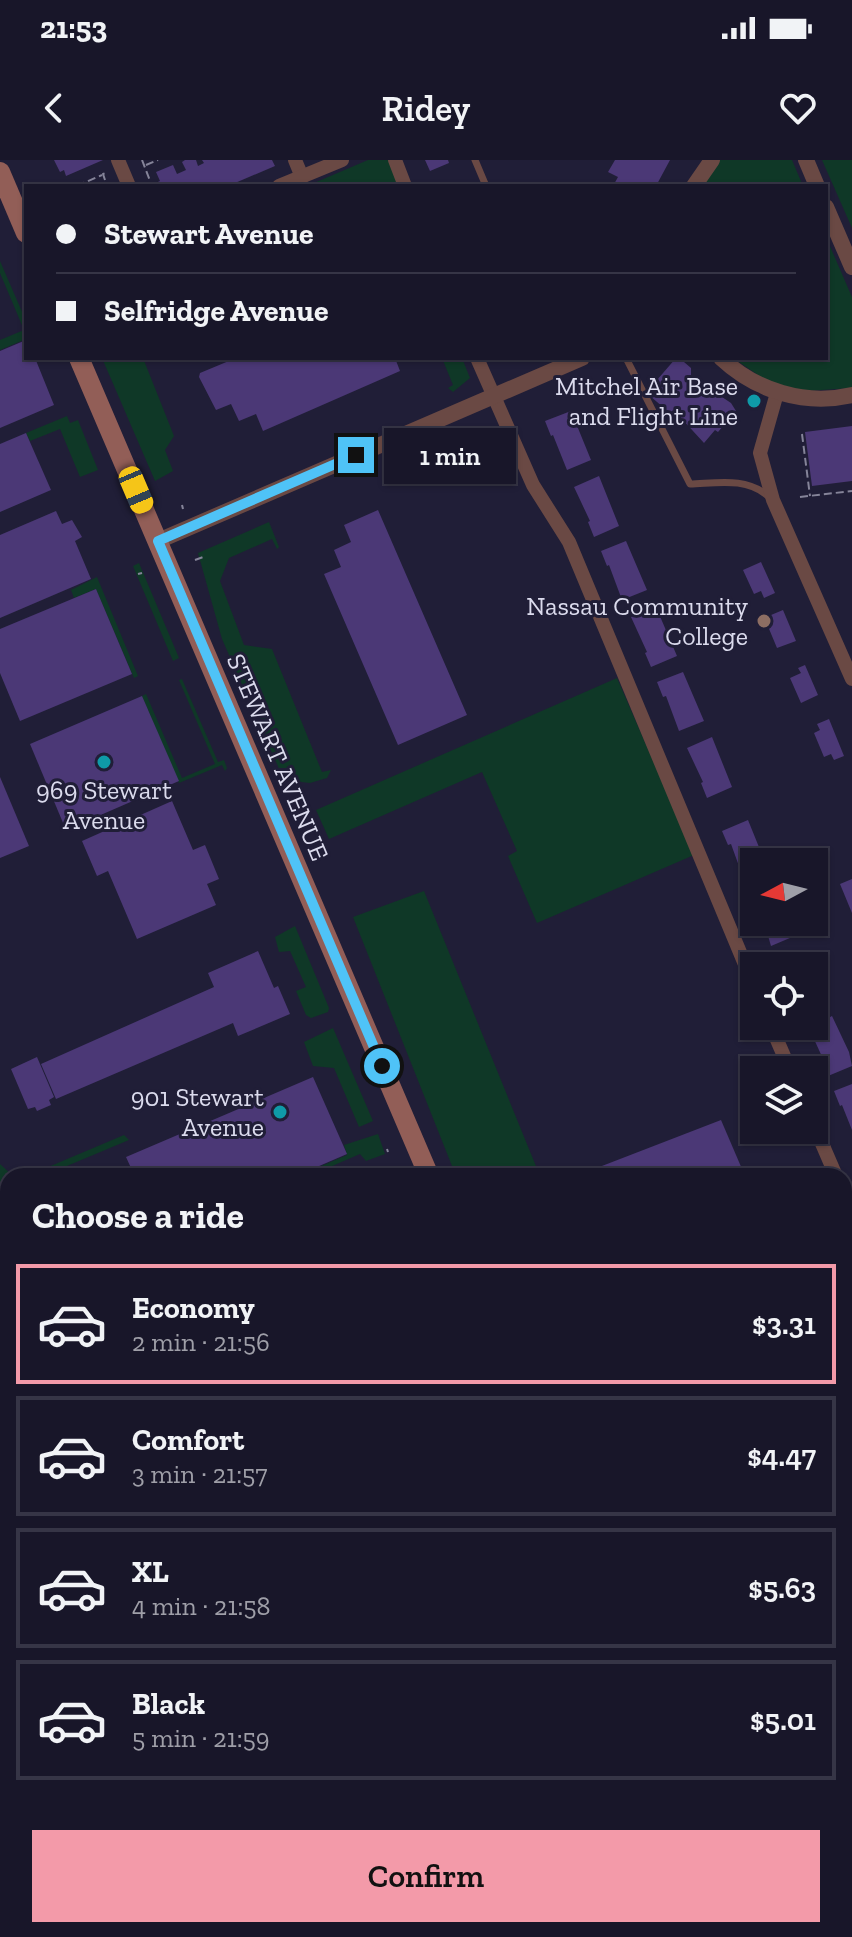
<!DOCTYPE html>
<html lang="en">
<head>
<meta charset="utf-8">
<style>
  body { margin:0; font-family:"Zilla Slab",serif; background:#211f31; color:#f1f3f6; height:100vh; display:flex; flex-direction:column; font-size:30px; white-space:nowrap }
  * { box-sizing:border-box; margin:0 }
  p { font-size:26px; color:#9f9fa8 }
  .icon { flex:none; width:44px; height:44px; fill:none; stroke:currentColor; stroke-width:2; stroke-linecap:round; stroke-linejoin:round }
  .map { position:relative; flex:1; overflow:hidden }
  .side { position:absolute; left:0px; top:1008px; width:852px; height:770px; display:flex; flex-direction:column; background:#181629; border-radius:24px 24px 0 0; box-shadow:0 2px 6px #0004,0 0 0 2px #363546 }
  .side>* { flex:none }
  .banner { position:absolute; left:24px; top:24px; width:804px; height:176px; border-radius:0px; box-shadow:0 2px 6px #0004,0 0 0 2px #363546; display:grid; align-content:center; height:176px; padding:0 32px; background:#181629 }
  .needle { width:52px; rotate:263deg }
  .fabs { position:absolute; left:740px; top:688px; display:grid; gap:16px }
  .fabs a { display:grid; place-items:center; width:88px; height:88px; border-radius:0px; background:#181629; box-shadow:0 2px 6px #0004,0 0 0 2px #363546; font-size:40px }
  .end { position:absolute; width:36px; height:36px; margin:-18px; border:10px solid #4fc3f7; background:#111; box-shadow:0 0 0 4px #111 }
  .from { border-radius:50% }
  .bubble { position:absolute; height:56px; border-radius:0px; background:#181629; box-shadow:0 2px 6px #0004,0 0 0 2px #363546; font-size:26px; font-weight:600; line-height:56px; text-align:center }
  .car { position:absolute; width:24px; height:48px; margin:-24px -12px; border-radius:10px; box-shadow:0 0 6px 2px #0007; background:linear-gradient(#f5c518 24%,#345 0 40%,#f5c518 0 76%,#345 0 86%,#f5c518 0) }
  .banner b { display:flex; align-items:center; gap:28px; height:76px; font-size:30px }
  .banner b+b { border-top:2px solid #363546 }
  .banner i { width:20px; height:20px; background:#f1f3f6 }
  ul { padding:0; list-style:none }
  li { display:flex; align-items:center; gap:24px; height:120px; margin:0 16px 12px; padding:0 16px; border:4px solid #363546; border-radius:0px }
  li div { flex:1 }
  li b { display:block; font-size:30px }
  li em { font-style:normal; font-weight:600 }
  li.active { border-color:#f39aa9 }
  li>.icon { width:72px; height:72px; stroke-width:1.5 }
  h2 { padding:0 32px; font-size:36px; line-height:96px }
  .button { display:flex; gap:16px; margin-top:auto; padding:16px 32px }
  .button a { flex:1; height:92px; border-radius:0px; background:#f39aa9; color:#111; font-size:32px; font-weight:600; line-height:92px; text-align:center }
  .status { display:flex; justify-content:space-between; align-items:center; height:56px; padding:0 40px; background:#181629; direction:ltr }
  .status svg { height:22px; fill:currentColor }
  header { display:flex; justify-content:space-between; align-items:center; height:104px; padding:0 32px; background:#181629; font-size:36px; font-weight:600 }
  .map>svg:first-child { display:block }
  .green { fill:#0f3827 }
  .building { fill:#4b3876 }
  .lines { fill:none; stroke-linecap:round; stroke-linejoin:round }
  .path { stroke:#858499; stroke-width:2; stroke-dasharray:8 4; stroke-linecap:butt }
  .service { stroke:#6a4944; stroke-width:7 }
  .minor { stroke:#6a4944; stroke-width:14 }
  .tertiary { stroke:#6a4944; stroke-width:16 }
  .secondary { stroke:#925e57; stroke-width:20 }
  .route { stroke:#4fc3f7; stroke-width:10 }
  .culture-dot { fill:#0f9aa8; stroke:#201e37; stroke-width:3 }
  .education-dot { fill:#8d6e63; stroke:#201e37; stroke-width:3 }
  .labels { text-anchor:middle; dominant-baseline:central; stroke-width:6; stroke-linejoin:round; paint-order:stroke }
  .poi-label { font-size:26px; fill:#dbdbed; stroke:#201e37; text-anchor:end }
  .street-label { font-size:26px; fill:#dbdbed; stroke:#201e37 }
</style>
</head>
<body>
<div class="status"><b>21:53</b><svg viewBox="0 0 49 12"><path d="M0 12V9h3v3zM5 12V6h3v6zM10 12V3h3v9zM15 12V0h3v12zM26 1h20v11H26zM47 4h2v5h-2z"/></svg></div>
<header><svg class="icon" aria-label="back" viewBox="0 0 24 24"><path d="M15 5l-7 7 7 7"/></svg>Ridey<svg class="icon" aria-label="heart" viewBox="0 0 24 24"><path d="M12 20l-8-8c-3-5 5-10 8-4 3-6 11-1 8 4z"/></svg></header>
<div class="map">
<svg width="852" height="1777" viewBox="0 0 852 1777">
  <rect width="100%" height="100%" fill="#201e37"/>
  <g class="green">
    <polygon points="368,0 390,0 401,26 307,26"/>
    <polygon points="720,0 792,0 803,26 701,26"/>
    <polygon points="822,0 852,0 852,68"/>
    <polygon points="826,77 852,137 852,228 806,231 770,223 733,198 826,198"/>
    <polygon points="0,101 26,161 26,179 0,190 0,180 24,170 0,113"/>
    <polygon points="102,198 143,198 174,276 165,290 173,311 155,321"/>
    <polygon points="442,198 462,198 470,218 453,232 448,228 453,225"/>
    <polygon points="67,256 70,263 78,260 98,310 80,317 60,269 30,281 26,273"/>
    <polygon points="269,362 279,387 277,389 272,379 229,398 220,421 244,485 272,489 322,612 331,610 327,618 310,623 284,620 222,479 198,393"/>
    <polygon points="139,403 179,498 173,501 133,406"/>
    <polygon points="97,417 138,516 134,518 96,429 74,438 71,430"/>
    <polygon points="617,518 694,695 537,763 508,696 517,691 482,612 329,679 316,650"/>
    <polygon points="182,519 218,602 224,600 227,608 225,611 222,605 179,623 142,536 146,534 182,618 215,604 179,520"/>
    <polygon points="424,731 540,1016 456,1016 353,757"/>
    <polygon points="295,766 329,848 328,852 311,858 306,855 296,831 306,827 290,791 279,792 275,777"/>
    <polygon points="333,868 373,961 359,967 334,908 313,906 304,882"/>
    <polygon points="378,974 385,994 366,1001 360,994 309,1016 298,1016 347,995 344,985"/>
    <polygon points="124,975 129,980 43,1016 27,1016"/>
    <polygon points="0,1004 13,1016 8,1016 8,1770 23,1770 21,1777 0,1777"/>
  </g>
  <g class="building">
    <polygon points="54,0 103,0 66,16 64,10 60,12"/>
    <polygon points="185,0 196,0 198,6 204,3 202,0 272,0 275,6 228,26 149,26 160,21 156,12 173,5 177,14 186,10 182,2"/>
    <polygon points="425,0 448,0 449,3 430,11"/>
    <polygon points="615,0 670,0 656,26 613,26 618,17 608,12"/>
    <polygon points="26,180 26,198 35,198 54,245 0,268 0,191"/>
    <polygon points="236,198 395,198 400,211 263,271 256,254 239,261 231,244 216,250 199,217 200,213"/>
    <polygon points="676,198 684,202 691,208 691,215 717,238 722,237 731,243 736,251 718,272 715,270 704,283 682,259 680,262 649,235 660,222 657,220"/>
    <polygon points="571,251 591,300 567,310 553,275 551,276 545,261"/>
    <polygon points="852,266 852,321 812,326 805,272"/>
    <polygon points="26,273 51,330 0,352 0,284"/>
    <polygon points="599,316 619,366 594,377 588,362 590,361 574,327"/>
    <polygon points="378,350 467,555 398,585 324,414 341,407 334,390 351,382 344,365"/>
    <polygon points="56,351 62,364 72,360 82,377 75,381 91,419 0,458 0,375"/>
    <polygon points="626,381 647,430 622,440 609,405 607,406 601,391"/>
    <polygon points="761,402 775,433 764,438 761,431 754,434 743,410"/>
    <polygon points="96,429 132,514 20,561 0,513 0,469"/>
    <polygon points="656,447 677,496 651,507 645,493 647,492 631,457"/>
    <polygon points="783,450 796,481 777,488 767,464 773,461 771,455"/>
    <polygon points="805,505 818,535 801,543 790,518 801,513 798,508"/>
    <polygon points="683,512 704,561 679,571 666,536 663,537 657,522"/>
    <polygon points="142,536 179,621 66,670 30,584"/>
    <polygon points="829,559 844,596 834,600 831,594 824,597 814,573 820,570 817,564"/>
    <polygon points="712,577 732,627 707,638 701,623 703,622 687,588"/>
    <polygon points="0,617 29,686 0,698"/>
    <polygon points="172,641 193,690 205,685 219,719 207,724 216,745 137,779 108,711 97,716 82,681"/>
    <polygon points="748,660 765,702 754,702 754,716 744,720 731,684 728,685 722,671"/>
    <polygon points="852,719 852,753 840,724"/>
    <polygon points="764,762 791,762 797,775 771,786"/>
    <polygon points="804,790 812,806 780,806 778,800"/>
    <polygon points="258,791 274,828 278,826 290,854 238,876 233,863 56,939 41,904 214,827 208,813"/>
    <polygon points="814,815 824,839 814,843"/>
    <polygon points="832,856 849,892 852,906 828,916 822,902 824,901 808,866 814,866"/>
    <polygon points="37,897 54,937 49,940 51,945 37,951 35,947 28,949 11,909"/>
    <polygon points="313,917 347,994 296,1016 113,1016 131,1008 126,997"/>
    <polygon points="852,924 852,970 842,945 840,946 834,931"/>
    <polygon points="721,960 745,1016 576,1016"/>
    <polygon points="844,1248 852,1267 852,1288 844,1291"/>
    <polygon points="852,1667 852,1777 840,1777 837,1770 844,1770 844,1670"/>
    <polygon points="48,1770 233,1770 236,1777 38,1777 39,1773"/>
    <polygon points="558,1770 601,1770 585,1777 561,1777"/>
  </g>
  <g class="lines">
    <g class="path">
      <polyline points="142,0 152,26"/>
      <polyline points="146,5 158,0"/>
      <polyline points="105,20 103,14 108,12"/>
      <polyline points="77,26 102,15"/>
      <polyline points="802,274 810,336"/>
      <polyline points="800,337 852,331"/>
      <polyline points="182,345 183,349"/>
      <polyline points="195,400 203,397"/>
      <polyline points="138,414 142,413"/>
      <polyline points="387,989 388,992"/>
      <polyline points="395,1010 396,1013"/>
    </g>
    <g class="service">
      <polyline points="475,0 486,26"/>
      <path d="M626,198L690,324C718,323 746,317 768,336"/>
      <polyline points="293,1770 295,1777"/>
    </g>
    <g class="minor">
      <polyline points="118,0 129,26"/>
      <polyline points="295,0 302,17"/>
      <polyline points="395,0 405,26"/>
      <polyline points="279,26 342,0"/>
      <polyline points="477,198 533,325 569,382 754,826"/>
      <polyline points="777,233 760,293 773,340 852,519"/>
      <polyline points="771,866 790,910"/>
      <polyline points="814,965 836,1016"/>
      <polyline points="321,1775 340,1777"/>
      <polyline points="361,1777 373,1770"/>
    </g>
    <g class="tertiary">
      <polyline points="806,0 817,26"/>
      <polyline points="694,26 712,0"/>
      <polyline points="826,47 852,107"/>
      <path d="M721,198C756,231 805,246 852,235"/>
      <polyline points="158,381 582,198"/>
      <polyline points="844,1502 852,1498"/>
      <polyline points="844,1544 852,1539"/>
    </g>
    <g class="secondary">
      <polyline points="0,12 26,73"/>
      <polyline points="79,198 429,1016"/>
      <polyline points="752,1770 755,1777"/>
    </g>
  </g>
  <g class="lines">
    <polyline class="route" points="356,295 158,381 382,906"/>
  </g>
  <g class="culture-dot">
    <circle cx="754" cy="241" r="8"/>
    <circle cx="104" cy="602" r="8"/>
    <circle cx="280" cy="952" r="8"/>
  </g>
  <circle class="education-dot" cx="764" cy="461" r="8"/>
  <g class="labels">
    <g class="poi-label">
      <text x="738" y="226">Mitchel Air Base<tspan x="738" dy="30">and Flight Line</tspan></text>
      <text x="748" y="446">Nassau Community<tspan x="748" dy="30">College</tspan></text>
      <text x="104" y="630" text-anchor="middle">969 Stewart<tspan x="104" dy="30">Avenue</tspan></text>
      <text x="264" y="937">901 Stewart<tspan x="264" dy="30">Avenue</tspan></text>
    </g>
    <g class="street-label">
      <text transform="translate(278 597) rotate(67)">STEWART AVENUE</text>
    </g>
  </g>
</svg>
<div class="fabs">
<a><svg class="needle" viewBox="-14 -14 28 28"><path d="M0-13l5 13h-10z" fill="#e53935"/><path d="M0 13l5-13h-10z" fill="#9f9fa8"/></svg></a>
<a><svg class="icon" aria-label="locate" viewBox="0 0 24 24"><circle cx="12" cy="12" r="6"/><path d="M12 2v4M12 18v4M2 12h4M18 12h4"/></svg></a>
<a><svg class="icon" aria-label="layers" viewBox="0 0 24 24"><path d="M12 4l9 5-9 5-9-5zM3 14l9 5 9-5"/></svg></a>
</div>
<i class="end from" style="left:382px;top:906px"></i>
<i class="end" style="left:356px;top:295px"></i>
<div class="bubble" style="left:384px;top:268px;width:132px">1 min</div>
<i class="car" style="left:136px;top:330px;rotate:157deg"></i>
<div class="banner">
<b><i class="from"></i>Stewart Avenue</b>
<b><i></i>Selfridge Avenue</b>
</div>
<section class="side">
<h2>Choose a ride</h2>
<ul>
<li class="active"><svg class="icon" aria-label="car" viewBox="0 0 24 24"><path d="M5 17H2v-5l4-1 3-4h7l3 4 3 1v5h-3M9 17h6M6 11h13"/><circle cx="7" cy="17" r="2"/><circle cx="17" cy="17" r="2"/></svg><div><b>Economy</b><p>2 min · 21:56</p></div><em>$3.31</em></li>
<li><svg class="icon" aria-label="car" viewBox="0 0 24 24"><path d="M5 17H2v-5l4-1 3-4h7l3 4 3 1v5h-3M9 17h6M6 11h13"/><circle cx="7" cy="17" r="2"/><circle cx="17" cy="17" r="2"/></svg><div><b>Comfort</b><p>3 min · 21:57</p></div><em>$4.47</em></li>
<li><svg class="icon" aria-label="car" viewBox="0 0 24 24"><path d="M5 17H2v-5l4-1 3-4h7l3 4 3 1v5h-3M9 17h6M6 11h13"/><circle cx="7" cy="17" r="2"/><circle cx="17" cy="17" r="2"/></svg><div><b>XL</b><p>4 min · 21:58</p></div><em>$5.63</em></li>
<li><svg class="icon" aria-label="car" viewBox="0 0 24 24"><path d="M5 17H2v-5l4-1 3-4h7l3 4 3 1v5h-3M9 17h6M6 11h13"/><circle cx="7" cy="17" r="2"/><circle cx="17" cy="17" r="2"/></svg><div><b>Black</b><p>5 min · 21:59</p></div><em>$5.01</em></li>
</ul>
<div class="button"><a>Confirm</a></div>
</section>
</div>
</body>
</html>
